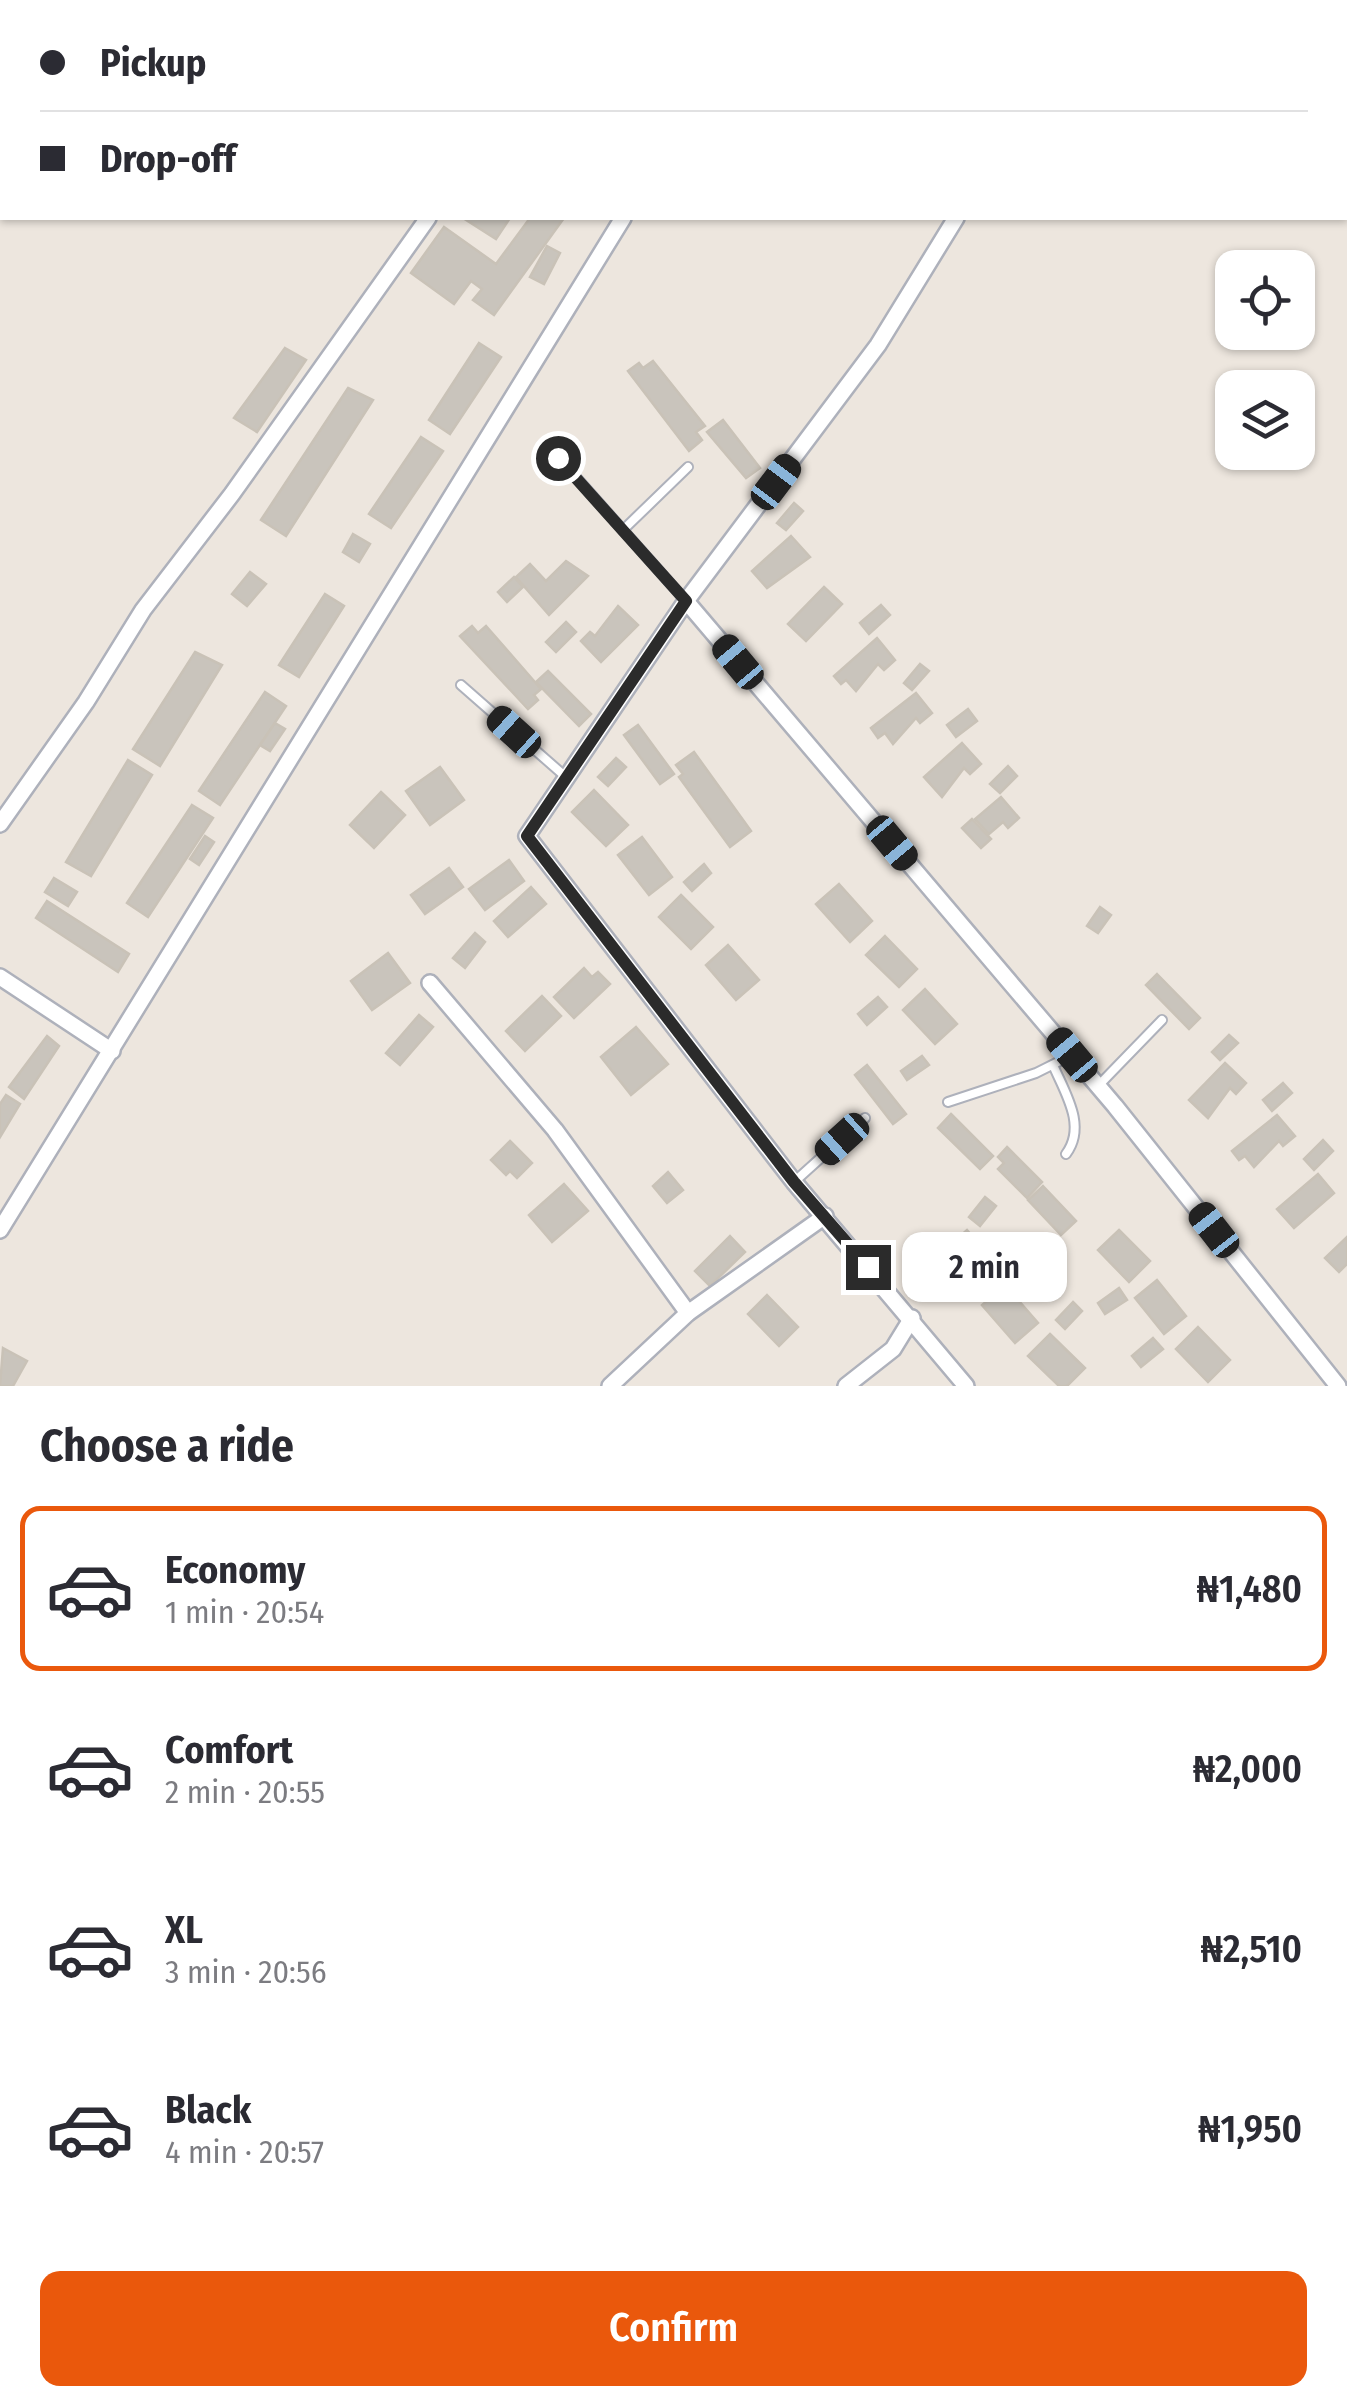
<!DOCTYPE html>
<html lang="en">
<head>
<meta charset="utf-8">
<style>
  body { margin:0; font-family:"Fira Sans Condensed",sans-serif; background:#f7f7f7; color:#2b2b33; height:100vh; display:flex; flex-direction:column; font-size:38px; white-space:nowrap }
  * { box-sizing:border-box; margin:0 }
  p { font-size:32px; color:#7c7c81 }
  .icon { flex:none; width:55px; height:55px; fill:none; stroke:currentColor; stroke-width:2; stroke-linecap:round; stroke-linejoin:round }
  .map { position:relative; height:1386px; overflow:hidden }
  .sheet { display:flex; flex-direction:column; background:#fff; flex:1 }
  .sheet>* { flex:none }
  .top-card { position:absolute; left:0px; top:0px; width:1348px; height:220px; box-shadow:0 2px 8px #0004; display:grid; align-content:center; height:220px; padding:0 40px; background:#fff }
  .tools { position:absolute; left:1215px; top:250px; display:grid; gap:20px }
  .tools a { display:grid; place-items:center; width:100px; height:100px; border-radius:20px; background:#fff; box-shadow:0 2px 8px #0004; font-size:50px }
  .end { position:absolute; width:45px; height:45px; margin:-22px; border:12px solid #2b2b2b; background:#fff; box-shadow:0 0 0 5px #fff }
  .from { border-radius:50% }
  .bubble { position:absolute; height:70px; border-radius:20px; background:#fff; box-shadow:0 2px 8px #0004; font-size:32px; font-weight:600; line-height:70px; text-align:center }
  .car { position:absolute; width:30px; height:60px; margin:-30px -15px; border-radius:12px; box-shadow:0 0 8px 2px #0007; background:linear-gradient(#222 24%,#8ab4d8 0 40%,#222 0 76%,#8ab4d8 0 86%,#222 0) }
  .top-card b { display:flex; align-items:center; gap:35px; height:95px; font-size:38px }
  .top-card b+b { border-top:2px solid #e1e1e2 }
  .top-card i { width:25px; height:25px; background:#2b2b33 }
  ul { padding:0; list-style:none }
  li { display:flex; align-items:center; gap:30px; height:165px; margin:0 20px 15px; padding:0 20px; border:5px solid transparent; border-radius:20px }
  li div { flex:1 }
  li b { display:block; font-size:38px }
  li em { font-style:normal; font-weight:600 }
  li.active { border-color:#ea580c }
  li>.icon { width:90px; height:90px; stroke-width:1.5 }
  h2 { padding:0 40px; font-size:45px; line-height:120px }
  .action { display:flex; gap:20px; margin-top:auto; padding:20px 40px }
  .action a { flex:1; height:115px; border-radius:20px; background:#ea580c; color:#fff; font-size:40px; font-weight:600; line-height:115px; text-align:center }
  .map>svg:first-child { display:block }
  .building { fill:#c9c4bc; stroke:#c9c2b7; stroke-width:2.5 }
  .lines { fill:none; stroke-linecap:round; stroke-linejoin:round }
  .lane-casing { stroke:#aeb1bb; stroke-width:12 }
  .street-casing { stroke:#aeb1bb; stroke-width:20 }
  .lane { stroke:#fff; stroke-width:8 }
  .street { stroke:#fff; stroke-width:15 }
  .route { stroke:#2b2b2b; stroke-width:12 }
</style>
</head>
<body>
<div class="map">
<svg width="1347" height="1386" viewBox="0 0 1347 1386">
  <rect width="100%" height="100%" fill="#ede6de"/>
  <g class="building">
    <polygon points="463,218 510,218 496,239"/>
    <polygon points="530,218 564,218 494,315 473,300 482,289 471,281 454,304 411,273 444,227 496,264"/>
    <polygon points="547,246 560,253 544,284 530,277"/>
    <polygon points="479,343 501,357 450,434 429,420"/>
    <polygon points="285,348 306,360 257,432 234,418"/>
    <polygon points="653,361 705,426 696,432 702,440 689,451 628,371 639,363 643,368"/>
    <polygon points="348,388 373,400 286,536 261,520"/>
    <polygon points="723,420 760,468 746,478 707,432"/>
    <polygon points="421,437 443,451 391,528 369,514"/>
    <polygon points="794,503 803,511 786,530 777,523"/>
    <polygon points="353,534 370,544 359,562 343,552"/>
    <polygon points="791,536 810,557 767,588 752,571"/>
    <polygon points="566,561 588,576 549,615 516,577 530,564 546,581"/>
    <polygon points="250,572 266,584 247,606 232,594"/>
    <polygon points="514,577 523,587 507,602 498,592"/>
    <polygon points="824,587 842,604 806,641 788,624"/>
    <polygon points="325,594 344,606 299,677 279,665"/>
    <polygon points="881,605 890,615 869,634 860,623"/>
    <polygon points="618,606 638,625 601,662 581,641 590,632 595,636"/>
    <polygon points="566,622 576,632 556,652 546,642"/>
    <polygon points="472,626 478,633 486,626 541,689 534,695 538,700 528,709 460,636"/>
    <polygon points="877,638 895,660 884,670 878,664 856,691 846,680 841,684 834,676"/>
    <polygon points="195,652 222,665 160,766 133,749"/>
    <polygon points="920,664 929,671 912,690 904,683"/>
    <polygon points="548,671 591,714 579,726 536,682"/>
    <polygon points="265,692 286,706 220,805 199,791"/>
    <polygon points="916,693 932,713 920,723 916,718 893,744 885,733 878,738 871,728"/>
    <polygon points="968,709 977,721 956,737 947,725"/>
    <polygon points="275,723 285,729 270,751 260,745"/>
    <polygon points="638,725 674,774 660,784 624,735"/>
    <polygon points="962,743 981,764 970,774 964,768 942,797 924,777"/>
    <polygon points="694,752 751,831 730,847 679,777 683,774 676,765"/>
    <polygon points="616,758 626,767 608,786 598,777"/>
    <polygon points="128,760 152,775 91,876 66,862"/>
    <polygon points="1008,766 1017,776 1000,793 990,784"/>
    <polygon points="440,767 464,800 430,825 406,791"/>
    <polygon points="594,790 628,825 606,846 572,812"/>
    <polygon points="381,792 405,815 374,848 350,825"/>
    <polygon points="1001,797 1019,818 1008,828 1003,822 989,834 975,819"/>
    <polygon points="192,805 213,818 148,917 127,903"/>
    <polygon points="972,819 991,839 981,848 962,828"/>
    <polygon points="205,836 214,842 199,865 190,859"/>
    <polygon points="642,837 672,877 649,895 618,855"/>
    <polygon points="509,860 524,881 485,910 469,889"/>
    <polygon points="704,864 711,873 692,891 684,882"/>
    <polygon points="449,868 463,887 425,914 411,895"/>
    <polygon points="54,878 77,892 68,906 45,892"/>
    <polygon points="839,884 872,921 850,942 816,904"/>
    <polygon points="531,887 546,904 508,937 494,921"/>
    <polygon points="681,895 713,927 691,949 659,917"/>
    <polygon points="47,901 129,954 118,972 36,918"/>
    <polygon points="1100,907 1111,915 1098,933 1087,926"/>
    <polygon points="475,933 485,942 465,968 453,958"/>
    <polygon points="885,936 917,969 899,987 866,955"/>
    <polygon points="728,945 759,980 736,1000 706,965"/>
    <polygon points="388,953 410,983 372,1010 351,981"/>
    <polygon points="584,968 592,977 598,972 610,984 574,1018 554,997"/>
    <polygon points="1157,974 1200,1018 1189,1029 1146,985"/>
    <polygon points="925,989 957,1024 935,1044 903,1010"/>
    <polygon points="542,996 561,1016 525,1051 506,1031"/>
    <polygon points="878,997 887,1007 867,1025 858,1014"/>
    <polygon points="419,1015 433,1027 400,1065 386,1053"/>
    <polygon points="636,1027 668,1064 631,1095 601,1057"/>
    <polygon points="1229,1035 1238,1043 1220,1060 1212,1052"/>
    <polygon points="47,1036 59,1046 24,1099 9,1087"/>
    <polygon points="922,1056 929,1065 907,1080 901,1071"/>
    <polygon points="1225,1063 1246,1083 1236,1094 1230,1088 1208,1118 1189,1100"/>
    <polygon points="867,1065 906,1114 893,1124 855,1075"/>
    <polygon points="1283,1083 1292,1093 1272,1111 1263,1100"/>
    <polygon points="6,1095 20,1104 0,1137 0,1104"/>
    <polygon points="951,1114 993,1156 980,1169 938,1128"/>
    <polygon points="1277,1115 1295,1136 1283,1146 1279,1141 1254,1167 1245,1156 1239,1160 1232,1151"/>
    <polygon points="1323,1140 1333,1151 1314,1170 1304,1159"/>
    <polygon points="510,1141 532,1163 517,1178 510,1171 506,1175 491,1160"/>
    <polygon points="1007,1147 1042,1182 1027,1198 998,1169 1004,1163 998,1157"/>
    <polygon points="668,1172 683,1190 667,1203 653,1186"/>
    <polygon points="1318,1174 1334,1193 1294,1228 1277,1209"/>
    <polygon points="564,1184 588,1211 552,1242 529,1215"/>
    <polygon points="1043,1186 1076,1221 1061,1235 1028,1200"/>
    <polygon points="985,1197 996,1206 980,1226 969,1217"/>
    <polygon points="967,1230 998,1267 974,1287 943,1251"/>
    <polygon points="1119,1230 1150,1261 1129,1282 1098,1250"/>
    <polygon points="730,1236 745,1252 710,1286 695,1271"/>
    <polygon points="1347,1237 1347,1264 1339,1272 1325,1258"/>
    <polygon points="1027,1253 1036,1263 1016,1283 1007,1273"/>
    <polygon points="1157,1280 1186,1316 1164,1334 1135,1298"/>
    <polygon points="1005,1285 1038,1323 1015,1343 982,1305"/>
    <polygon points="1119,1288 1127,1300 1105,1314 1098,1303"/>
    <polygon points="767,1295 798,1327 779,1346 748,1314"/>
    <polygon points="1073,1302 1082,1311 1065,1329 1056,1320"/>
    <polygon points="1198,1327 1230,1360 1208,1382 1176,1349"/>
    <polygon points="1050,1334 1085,1368 1067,1386 1059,1386 1028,1356"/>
    <polygon points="1153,1338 1163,1349 1141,1367 1132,1356"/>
    <polygon points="3,1348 27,1361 13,1386 0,1386"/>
  </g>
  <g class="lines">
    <defs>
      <g id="lane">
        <polyline points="366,0 370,2"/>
        <polyline points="559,458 685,600"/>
        <polyline points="623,530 688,467"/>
        <polyline points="461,685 567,778"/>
        <path d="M1053,1065C1065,1093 1087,1126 1066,1154"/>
        <polyline points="1098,1086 1162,1020"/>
        <polyline points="948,1102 1036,1073 1072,1055"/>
        <polyline points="794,1182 865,1118"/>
      </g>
      <g id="street">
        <polyline points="498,2 498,0"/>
        <polyline points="755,2 756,0"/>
        <polyline points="1087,2 1088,0"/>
        <polyline points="956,218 878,345 686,601 527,836 794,1182 966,1386"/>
        <polyline points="686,601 1115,1106 1338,1386"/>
        <polyline points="0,824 86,702 143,610 232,494 428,218"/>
        <polyline points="0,977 112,1051"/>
        <polyline points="430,983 555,1130 688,1313"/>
        <polyline points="0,1230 623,218"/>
        <polyline points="610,1386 688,1313 825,1216"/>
        <polyline points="846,1386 893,1349 912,1318"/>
      </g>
    </defs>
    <use href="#lane" class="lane-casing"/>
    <use href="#street" class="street-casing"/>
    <use href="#lane" class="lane"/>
    <use href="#street" class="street"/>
  </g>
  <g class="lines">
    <polyline class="route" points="558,458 686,601 527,836 794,1182 868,1267"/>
  </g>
</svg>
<div class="tools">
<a><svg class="icon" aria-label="locate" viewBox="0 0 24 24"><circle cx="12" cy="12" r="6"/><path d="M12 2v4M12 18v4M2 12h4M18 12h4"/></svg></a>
<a><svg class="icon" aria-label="layers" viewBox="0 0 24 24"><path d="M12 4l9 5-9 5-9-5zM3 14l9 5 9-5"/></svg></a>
</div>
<i class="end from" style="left:558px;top:458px"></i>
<i class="end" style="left:868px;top:1267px"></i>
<div class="bubble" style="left:902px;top:1232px;width:165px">2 min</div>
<i class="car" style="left:776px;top:482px;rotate:37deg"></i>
<i class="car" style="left:738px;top:662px;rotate:320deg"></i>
<i class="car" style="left:514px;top:732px;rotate:312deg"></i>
<i class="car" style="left:892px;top:843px;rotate:140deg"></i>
<i class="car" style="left:1072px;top:1055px;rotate:320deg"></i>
<i class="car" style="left:842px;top:1139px;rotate:228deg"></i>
<i class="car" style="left:1214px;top:1230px;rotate:322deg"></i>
<div class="top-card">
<b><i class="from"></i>Pickup</b>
<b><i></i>Drop-off</b>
</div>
</div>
<section class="sheet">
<h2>Choose a ride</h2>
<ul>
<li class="active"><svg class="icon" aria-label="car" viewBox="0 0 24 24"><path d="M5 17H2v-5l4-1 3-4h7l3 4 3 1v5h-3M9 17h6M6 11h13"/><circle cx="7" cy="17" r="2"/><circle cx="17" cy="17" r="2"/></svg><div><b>Economy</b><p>1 min · 20:54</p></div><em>₦1,480</em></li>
<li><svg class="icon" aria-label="car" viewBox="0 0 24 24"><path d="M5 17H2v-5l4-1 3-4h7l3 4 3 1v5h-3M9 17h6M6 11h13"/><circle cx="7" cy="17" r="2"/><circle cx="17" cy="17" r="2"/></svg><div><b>Comfort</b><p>2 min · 20:55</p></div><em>₦2,000</em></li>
<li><svg class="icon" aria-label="car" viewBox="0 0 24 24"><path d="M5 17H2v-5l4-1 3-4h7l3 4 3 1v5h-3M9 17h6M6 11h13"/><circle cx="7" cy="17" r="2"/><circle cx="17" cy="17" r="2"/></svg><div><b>XL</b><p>3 min · 20:56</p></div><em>₦2,510</em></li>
<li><svg class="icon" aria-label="car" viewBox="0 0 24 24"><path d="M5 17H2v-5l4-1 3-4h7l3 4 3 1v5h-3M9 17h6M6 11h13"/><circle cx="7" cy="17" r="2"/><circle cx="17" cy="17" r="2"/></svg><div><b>Black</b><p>4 min · 20:57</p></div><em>₦1,950</em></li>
</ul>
<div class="action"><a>Confirm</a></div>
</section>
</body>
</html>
